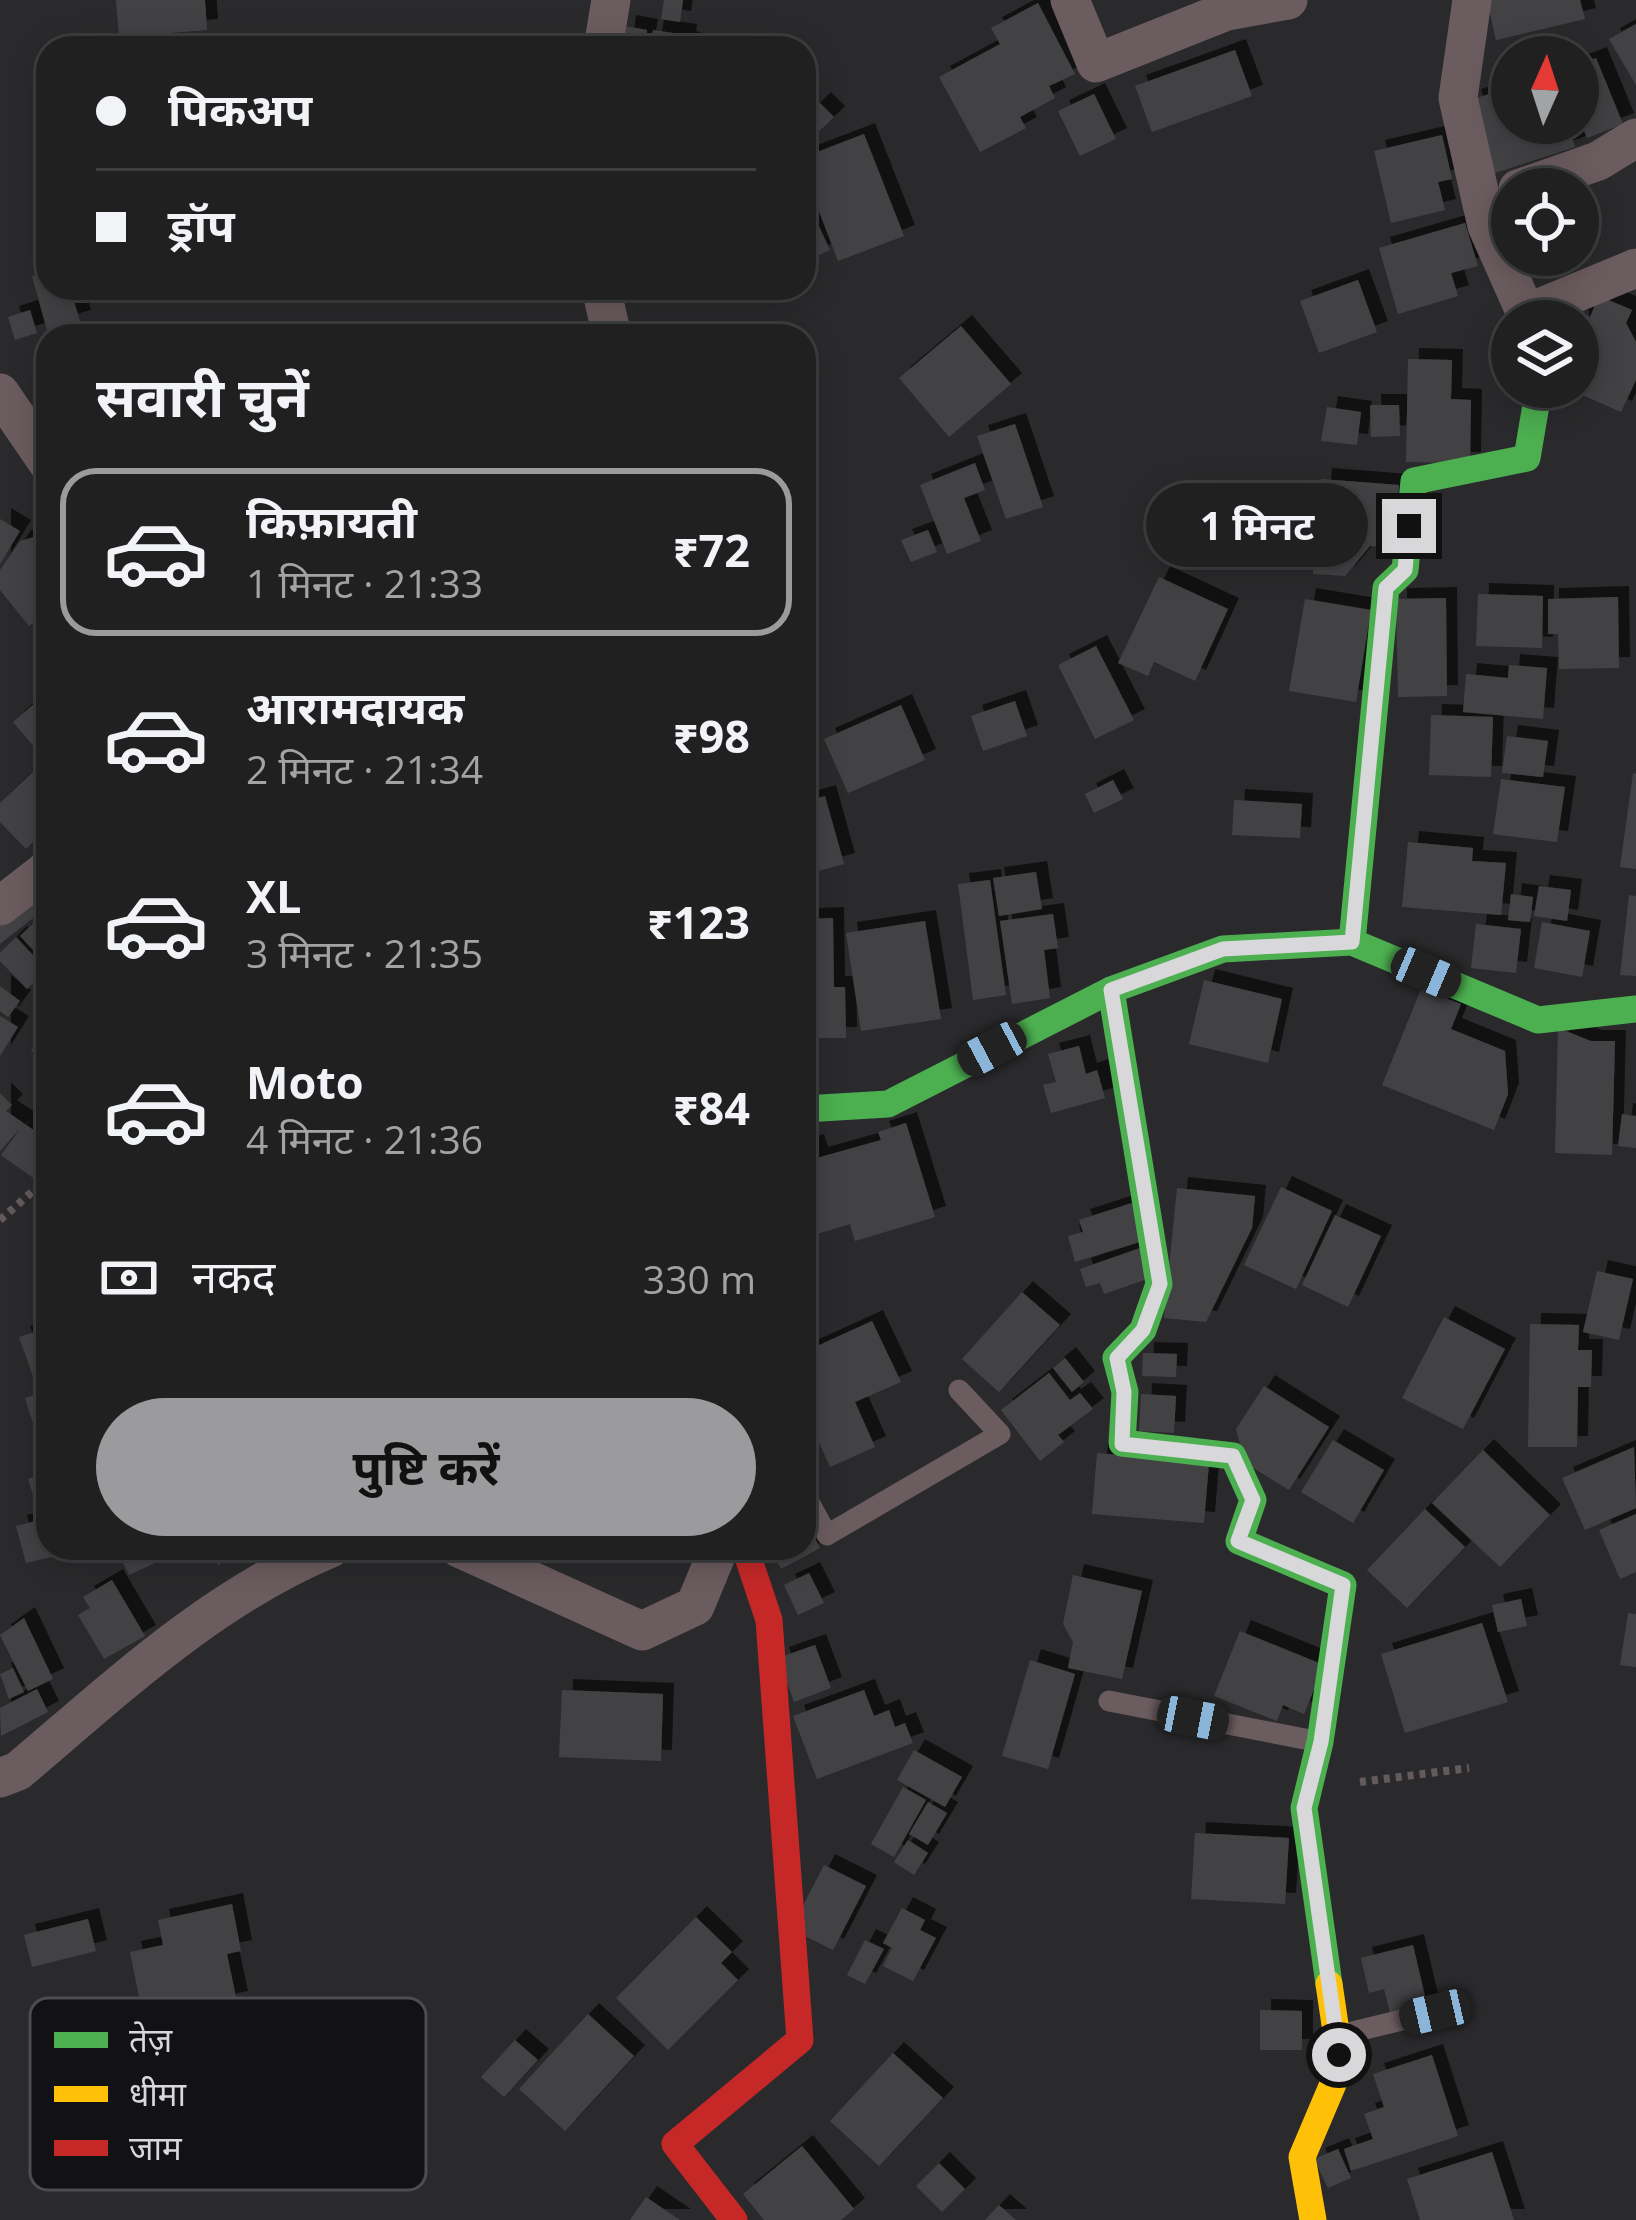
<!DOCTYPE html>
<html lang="hi">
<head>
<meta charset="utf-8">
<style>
  body { margin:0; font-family:"Open Sans","Noto Sans Devanagari",sans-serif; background:#2d2d2e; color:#f1f3f6; height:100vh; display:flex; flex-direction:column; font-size:45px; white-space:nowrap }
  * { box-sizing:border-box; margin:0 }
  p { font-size:39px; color:#a2a3a5 }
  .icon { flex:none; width:66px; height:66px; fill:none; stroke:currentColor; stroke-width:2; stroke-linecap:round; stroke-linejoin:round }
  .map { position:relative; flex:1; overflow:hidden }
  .side { position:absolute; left:36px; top:324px; width:780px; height:1236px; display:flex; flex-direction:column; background:#202021; border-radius:36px; box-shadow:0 6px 30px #0003,0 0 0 3px #3d3e3f }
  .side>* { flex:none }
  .banner { position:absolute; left:36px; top:36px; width:780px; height:264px; border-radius:36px; box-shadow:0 6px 30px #0003,0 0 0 3px #3d3e3f; display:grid; align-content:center; height:264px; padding:0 60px; background:#202021 }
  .needle { width:78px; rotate:3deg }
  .tools { position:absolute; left:1491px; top:36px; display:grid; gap:24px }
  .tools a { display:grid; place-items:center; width:108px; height:108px; border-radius:50%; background:#202021; box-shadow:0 6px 30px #0003,0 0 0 3px #3d3e3f; font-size:60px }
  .end { position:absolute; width:54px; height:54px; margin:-27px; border:15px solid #d8d8db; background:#111; box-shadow:0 0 0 6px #111 }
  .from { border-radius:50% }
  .bubble { position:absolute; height:84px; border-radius:42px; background:#202021; box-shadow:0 6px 30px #0003,0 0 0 3px #3d3e3f; font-size:39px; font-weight:700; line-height:84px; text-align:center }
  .car { position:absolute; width:36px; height:72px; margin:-36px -18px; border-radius:15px; box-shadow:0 0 9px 3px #0007; background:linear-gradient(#222 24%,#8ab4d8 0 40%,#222 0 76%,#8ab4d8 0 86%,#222 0) }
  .banner b { display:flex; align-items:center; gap:42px; height:114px; font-size:45px }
  .banner b+b { border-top:3px solid #3d3e3f }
  .banner i { width:30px; height:30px; background:#f1f3f6 }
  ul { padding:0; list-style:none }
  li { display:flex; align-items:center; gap:36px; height:168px; margin:0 24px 18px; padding:0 36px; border:6px solid transparent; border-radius:36px }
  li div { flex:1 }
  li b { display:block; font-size:45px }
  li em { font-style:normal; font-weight:700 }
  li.on { border-color:#9b9b9e }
  li>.icon { width:108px; height:108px; stroke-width:1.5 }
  h2 { padding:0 60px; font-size:54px; line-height:144px }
  .pay { display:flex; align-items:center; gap:30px; height:132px; padding:0 60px; font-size:45px }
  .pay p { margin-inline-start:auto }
  .primary-button { display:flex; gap:24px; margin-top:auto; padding:24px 60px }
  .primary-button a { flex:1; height:138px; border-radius:72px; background:#9b9b9e; color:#111; font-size:48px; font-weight:700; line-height:138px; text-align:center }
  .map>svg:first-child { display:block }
  .building { fill:#434344; filter:url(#shadow) }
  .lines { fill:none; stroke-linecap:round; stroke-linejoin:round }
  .path { stroke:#635a5d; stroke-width:8; stroke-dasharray:6 6; stroke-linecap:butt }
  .lane { stroke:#6b5c5f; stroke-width:21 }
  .street { stroke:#6b5c5f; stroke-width:39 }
  .fast { stroke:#4caf50; stroke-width:27 }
  .slow { stroke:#ffc107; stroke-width:27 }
  .jam { stroke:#c62828; stroke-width:27 }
  .route { stroke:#d8d8db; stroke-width:15 }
  .key { fill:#121214; stroke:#4d4d50; stroke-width:3 }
  .key-label { font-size:33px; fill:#d8d8db }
</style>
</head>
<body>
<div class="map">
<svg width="1636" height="2220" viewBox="0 0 1636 2220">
  <defs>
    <filter id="shadow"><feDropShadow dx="11" dy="-11" stdDeviation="0" flood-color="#0009"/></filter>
  </defs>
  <rect width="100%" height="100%" fill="#2a2a2c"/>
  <g class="building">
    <polygon points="116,0 205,0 207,30 119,37"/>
    <polygon points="664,0 683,0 680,22 661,19"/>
    <polygon points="1487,0 1580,0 1585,19 1496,40"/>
    <polygon points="1038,3 1075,74 1049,86 1055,98 1020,117 1026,128 980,152 939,77 1000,44 991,28"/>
    <polygon points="1636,24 1636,85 1609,39"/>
    <polygon points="625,26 647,30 644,48 622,48"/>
    <polygon points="653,30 686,35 685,42 705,48 650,48"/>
    <polygon points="1235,50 1252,96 1152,132 1135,86"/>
    <polygon points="1596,58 1623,124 1587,138 1578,116 1578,65"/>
    <polygon points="1512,87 1512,123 1567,123 1575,147 1495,173 1470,100"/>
    <polygon points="1094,94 1116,139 1080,156 1058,111"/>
    <polygon points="820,103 834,117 808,142 804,119"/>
    <polygon points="864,134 904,236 838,261 804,172 804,157"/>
    <polygon points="1442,135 1452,179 1438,182 1445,210 1391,223 1374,151"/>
    <polygon points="804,194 830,250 804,262"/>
    <polygon points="1465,223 1478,266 1451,273 1458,296 1398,314 1379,248"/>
    <polygon points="48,272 48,288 70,288 80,321 47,330 32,276"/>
    <polygon points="1358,280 1377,332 1319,353 1300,301"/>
    <polygon points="1599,296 1632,310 1626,323 1636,342 1636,380 1621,412 1564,387 1578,387 1578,321 1568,321 1574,309 1590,317"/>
    <polygon points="30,310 37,333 15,340 8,317"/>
    <polygon points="961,326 1011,384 949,437 899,378"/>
    <polygon points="1408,359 1452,360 1451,399 1471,400 1470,463 1406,462"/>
    <polygon points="1370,405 1399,405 1400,436 1371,437"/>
    <polygon points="1327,407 1361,412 1357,445 1321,441"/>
    <polygon points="1015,424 1043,507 1006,519 977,436"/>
    <polygon points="975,463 985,490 964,498 981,541 947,554 920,485"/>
    <polygon points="1321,479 1399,485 1394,548 1370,546 1345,576 1313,574"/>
    <polygon points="0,519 20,531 0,564"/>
    <polygon points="928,530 937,552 911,562 901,540"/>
    <polygon points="48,533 48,621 45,614 29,626 0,590 0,570 20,541"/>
    <polygon points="1159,577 1228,609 1195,681 1154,662 1148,676 1118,663"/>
    <polygon points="1478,594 1543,596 1542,648 1476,646"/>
    <polygon points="1618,597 1619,668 1559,669 1558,634 1548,634 1548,599"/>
    <polygon points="1446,598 1447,696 1398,697 1396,599"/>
    <polygon points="1305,599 1371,610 1356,702 1289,691"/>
    <polygon points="1096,646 1134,720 1095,739 1058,665"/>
    <polygon points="1509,665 1547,668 1543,719 1463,712 1466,674 1508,678"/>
    <polygon points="48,692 48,763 13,722"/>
    <polygon points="1015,701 1027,736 983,751 971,716"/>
    <polygon points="901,705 925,760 848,793 824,739"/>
    <polygon points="1431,715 1493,717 1491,777 1429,775"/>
    <polygon points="1507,736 1548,741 1543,777 1502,773"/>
    <polygon points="34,771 48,785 48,828 26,849 0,822 0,803"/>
    <polygon points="1633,773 1636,774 1636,869 1620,867"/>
    <polygon points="1501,779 1565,787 1557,842 1493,834"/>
    <polygon points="1113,780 1123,799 1094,813 1085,794"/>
    <polygon points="825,796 844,864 804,875 804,802"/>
    <polygon points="1234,800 1302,804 1300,838 1232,835"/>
    <polygon points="1408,842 1473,848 1472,861 1506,863 1501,915 1402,907"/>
    <polygon points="1036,872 1042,909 999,916 993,878"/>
    <polygon points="990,880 1006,995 973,1000 958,884"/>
    <polygon points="1539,886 1571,890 1567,921 1534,916"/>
    <polygon points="34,892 47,907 0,944 0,918"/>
    <polygon points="1511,894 1533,897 1530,922 1508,920"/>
    <polygon points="1629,895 1636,896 1636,976 1620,975"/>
    <polygon points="1053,914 1058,948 1044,950 1050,998 1012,1004 1000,921"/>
    <polygon points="42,915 48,921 48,966 20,936"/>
    <polygon points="833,918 834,987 845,987 846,1038 814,1038 814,1021 804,1021 804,919"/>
    <polygon points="925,921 941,1019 861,1031 846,933"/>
    <polygon points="1542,922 1590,931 1582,977 1534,968"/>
    <polygon points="1476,924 1521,929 1516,973 1471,968"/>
    <polygon points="16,937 47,970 27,989 0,961 0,953"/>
    <polygon points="1204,980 1282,999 1268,1063 1189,1044"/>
    <polygon points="0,986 20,1001 8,1017 0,1011"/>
    <polygon points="1421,989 1461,1004 1451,1029 1505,1051 1508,1094 1494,1130 1382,1085"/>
    <polygon points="0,1016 18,1027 0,1056"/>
    <polygon points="48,1023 48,1061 31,1051"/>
    <polygon points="1558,1028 1591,1041 1615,1041 1612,1155 1555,1153"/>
    <polygon points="1079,1046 1086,1074 1097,1070 1105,1098 1051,1113 1043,1085 1056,1082 1048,1054"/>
    <polygon points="0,1093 12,1105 6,1111 48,1140 48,1164 36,1180 1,1155 20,1129 0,1151"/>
    <polygon points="1622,1114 1636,1116 1636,1148 1618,1146"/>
    <polygon points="906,1123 935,1217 855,1241 850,1224 804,1238 804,1148 813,1145 817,1158 881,1140 878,1132"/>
    <polygon points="1281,1187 1332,1211 1296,1289 1244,1265"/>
    <polygon points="1177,1188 1255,1196 1252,1228 1206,1322 1164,1318"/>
    <polygon points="1132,1203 1143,1241 1075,1262 1068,1236 1083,1232 1079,1220"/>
    <polygon points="1335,1215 1381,1236 1348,1307 1302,1285"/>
    <polygon points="1143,1247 1153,1277 1104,1294 1100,1283 1086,1287 1080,1269"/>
    <polygon points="1597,1271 1633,1279 1619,1340 1583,1332"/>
    <polygon points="1022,1292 1060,1325 999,1392 962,1359"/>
    <polygon points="1444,1317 1505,1349 1463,1429 1402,1398"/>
    <polygon points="872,1321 901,1382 855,1402 875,1447 830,1467 804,1409 804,1352"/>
    <polygon points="1530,1324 1579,1325 1578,1350 1592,1350 1591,1387 1578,1387 1577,1447 1528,1447"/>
    <polygon points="48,1328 48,1378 35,1382 19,1337"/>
    <polygon points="1143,1353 1177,1354 1176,1377 1142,1376"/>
    <polygon points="1065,1358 1084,1382 1072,1392 1053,1368"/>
    <polygon points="1049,1373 1070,1400 1080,1393 1093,1409 1058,1435 1064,1442 1040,1461 1001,1410"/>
    <polygon points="1264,1386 1329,1427 1289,1490 1245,1463 1236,1429"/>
    <polygon points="48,1391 48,1467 47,1467 25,1398"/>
    <polygon points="1141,1394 1176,1396 1174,1433 1139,1431"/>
    <polygon points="1333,1440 1384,1470 1353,1523 1301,1492"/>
    <polygon points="1634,1447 1636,1508 1585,1530 1562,1478"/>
    <polygon points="1483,1450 1550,1515 1500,1567 1432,1503"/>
    <polygon points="1097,1453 1209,1463 1204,1523 1092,1514"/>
    <polygon points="48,1473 48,1505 37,1508 28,1479"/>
    <polygon points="1425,1509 1465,1547 1407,1608 1367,1570"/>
    <polygon points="1636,1514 1636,1572 1620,1579 1599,1530"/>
    <polygon points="804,1517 820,1548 781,1569 770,1548 804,1548"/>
    <polygon points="48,1518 48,1548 72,1552 26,1563 16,1526"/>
    <polygon points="116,1548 178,1548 179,1552 129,1575"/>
    <polygon points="210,1548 237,1548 240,1553 218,1565"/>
    <polygon points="809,1573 824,1603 798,1615 784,1585"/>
    <polygon points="1073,1575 1142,1591 1122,1679 1068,1668 1073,1642 1063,1624"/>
    <polygon points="112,1580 145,1636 104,1659 78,1615 90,1608 83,1597"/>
    <polygon points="1521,1599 1527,1626 1498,1632 1492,1605"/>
    <polygon points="1628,1613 1636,1614 1636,1667 1620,1665"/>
    <polygon points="24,1618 53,1679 28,1691 0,1635"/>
    <polygon points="1482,1623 1508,1702 1405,1733 1381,1654"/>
    <polygon points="1240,1631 1324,1665 1304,1714 1283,1705 1277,1721 1214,1696"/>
    <polygon points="815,1645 831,1688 794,1702 778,1658"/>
    <polygon points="1030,1660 1075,1674 1048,1769 1002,1756"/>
    <polygon points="13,1668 24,1692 9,1699 0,1674"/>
    <polygon points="37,1689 48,1712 1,1736 0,1708"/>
    <polygon points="562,1690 663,1694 661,1761 559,1757"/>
    <polygon points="864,1690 874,1716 889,1710 895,1727 905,1723 913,1743 817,1779 793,1716"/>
    <polygon points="914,1750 962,1777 945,1807 897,1780"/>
    <polygon points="903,1787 926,1800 894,1857 871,1844"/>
    <polygon points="928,1802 947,1813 928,1845 909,1834"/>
    <polygon points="1195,1833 1289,1838 1285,1904 1191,1899"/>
    <polygon points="908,1840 928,1853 914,1875 894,1862"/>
    <polygon points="824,1865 866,1886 833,1950 791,1929"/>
    <polygon points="232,1904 241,1951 227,1954 237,2002 144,2021 130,1952 163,1945 158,1920"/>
    <polygon points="902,1908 925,1920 920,1930 936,1938 913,1981 883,1966 892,1948 883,1943"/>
    <polygon points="696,1917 732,1952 721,1963 738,1980 668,2050 616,1998"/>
    <polygon points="88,1919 96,1951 32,1967 24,1935"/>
    <polygon points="865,1940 884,1949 865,1984 847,1975"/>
    <polygon points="1413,1945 1427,2005 1390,2013 1384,1989 1369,1993 1361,1958"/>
    <polygon points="1260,2010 1302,2011 1302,2050 1260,2050"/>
    <polygon points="588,2014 634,2056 565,2131 519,2089"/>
    <polygon points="515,2040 538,2060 504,2097 481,2077"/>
    <polygon points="893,2053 943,2098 879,2166 830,2121"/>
    <polygon points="1432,2055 1458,2136 1351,2171 1344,2149 1373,2139 1364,2114 1384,2107 1373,2074"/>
    <polygon points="802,2146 854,2209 841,2220 764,2220 743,2194"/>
    <polygon points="1338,2149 1351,2178 1328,2188 1314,2159"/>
    <polygon points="1492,2152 1514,2220 1420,2220 1407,2179"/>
    <polygon points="939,2163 965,2189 942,2212 916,2186"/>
    <polygon points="646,2197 680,2220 630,2220"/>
    <polygon points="999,2205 1016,2220 985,2220"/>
  </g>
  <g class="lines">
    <g class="path">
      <polyline points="0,1220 48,1178"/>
      <polyline points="1360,1782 1469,1768"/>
    </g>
    <g class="lane">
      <polyline points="804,1493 827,1535 1000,1434 959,1390"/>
      <polyline points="1109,1701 1320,1742"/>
      <polyline points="1336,2036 1435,2012"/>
    </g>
    <g class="street">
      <polyline points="1070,0 1096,63 1227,11 1288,0"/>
      <polyline points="1472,0 1458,98 1487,226 1524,309 1542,307 1636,268"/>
      <polyline points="603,48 611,0"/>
      <polyline points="1518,189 1598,161 1636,138"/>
      <polyline points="601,288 612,336"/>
      <polyline points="0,393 48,463"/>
      <polyline points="0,906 48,869"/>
      <polyline points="459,1548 642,1631 695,1606 719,1548"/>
      <path d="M0,1778L18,1771C115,1689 212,1597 331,1548"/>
    </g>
    <g class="fast">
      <polyline points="1352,942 1386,588 1405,570 1414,481 1527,458 1539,387"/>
      <polyline points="1111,990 1159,1284 1143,1330 1116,1358 1125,1392 1122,1443 1233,1456 1253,1500 1239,1541 1343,1585 1320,1742 1304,1808 1329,1984"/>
      <polyline points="804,1109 888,1104 1111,990 1223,949 1352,942 1538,1020 1636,1009"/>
    </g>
    <polyline class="slow" points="1313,2220 1302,2157 1341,2065 1329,1984"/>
    <polyline class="jam" points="734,2220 675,2144 800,2040 769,1620 745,1548"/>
  </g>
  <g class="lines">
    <polyline class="route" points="1339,2055 1304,1808 1321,1742 1343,1585 1238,1541 1253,1500 1233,1456 1122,1444 1124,1392 1117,1358 1143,1330 1160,1284 1111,990 1223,949 1352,942 1386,588 1405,570 1409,526"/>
  </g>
  <rect x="30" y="1998" width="396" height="192" rx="18" class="key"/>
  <rect x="54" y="2032" width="54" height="16" fill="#4caf50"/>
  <rect x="54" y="2086" width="54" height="16" fill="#ffc107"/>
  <rect x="54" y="2140" width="54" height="16" fill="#c62828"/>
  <g class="key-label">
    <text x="129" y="2052">तेज़</text>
    <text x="129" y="2106">धीमा</text>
    <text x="129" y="2160">जाम</text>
  </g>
</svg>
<div class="tools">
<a><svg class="needle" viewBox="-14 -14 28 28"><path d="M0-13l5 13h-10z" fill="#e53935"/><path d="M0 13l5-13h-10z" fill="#a2a3a5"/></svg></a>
<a><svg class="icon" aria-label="locate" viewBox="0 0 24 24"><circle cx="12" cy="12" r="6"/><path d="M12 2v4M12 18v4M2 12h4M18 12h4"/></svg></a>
<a><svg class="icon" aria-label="layers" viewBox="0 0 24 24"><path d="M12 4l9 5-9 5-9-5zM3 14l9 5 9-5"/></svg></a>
</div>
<i class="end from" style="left:1339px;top:2055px"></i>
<i class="end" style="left:1409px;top:526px"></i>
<div class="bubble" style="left:1146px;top:483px;width:222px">1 मिनट</div>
<i class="car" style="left:1426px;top:973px;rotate:113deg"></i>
<i class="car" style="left:992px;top:1049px;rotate:242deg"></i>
<i class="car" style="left:1193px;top:1718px;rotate:101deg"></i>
<i class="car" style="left:1435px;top:2012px;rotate:257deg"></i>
<div class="banner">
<b><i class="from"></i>पिकअप</b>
<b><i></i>ड्रॉप</b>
</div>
<section class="side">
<h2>सवारी चुनें</h2>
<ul>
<li class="on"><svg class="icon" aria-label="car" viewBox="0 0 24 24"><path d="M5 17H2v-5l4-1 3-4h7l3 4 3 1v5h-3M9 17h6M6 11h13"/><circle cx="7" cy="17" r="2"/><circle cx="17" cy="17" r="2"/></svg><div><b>किफ़ायती</b><p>1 मिनट · 21:33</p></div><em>₹72</em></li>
<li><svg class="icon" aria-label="car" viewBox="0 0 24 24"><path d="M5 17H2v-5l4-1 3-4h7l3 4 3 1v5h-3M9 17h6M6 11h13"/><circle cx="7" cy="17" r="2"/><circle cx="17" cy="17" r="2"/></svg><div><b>आरामदायक</b><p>2 मिनट · 21:34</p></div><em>₹98</em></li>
<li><svg class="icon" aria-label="car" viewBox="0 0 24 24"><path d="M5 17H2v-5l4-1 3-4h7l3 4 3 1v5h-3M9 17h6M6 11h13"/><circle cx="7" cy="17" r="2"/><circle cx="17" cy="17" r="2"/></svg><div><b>XL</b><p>3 मिनट · 21:35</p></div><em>₹123</em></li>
<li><svg class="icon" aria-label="car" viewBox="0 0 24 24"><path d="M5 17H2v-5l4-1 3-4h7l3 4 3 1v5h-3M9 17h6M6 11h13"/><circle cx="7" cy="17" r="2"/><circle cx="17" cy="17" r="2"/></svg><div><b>Moto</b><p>4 मिनट · 21:36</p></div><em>₹84</em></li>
</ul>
<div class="pay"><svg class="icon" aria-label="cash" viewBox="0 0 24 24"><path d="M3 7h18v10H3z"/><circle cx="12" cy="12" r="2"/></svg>नकद<p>330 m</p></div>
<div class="primary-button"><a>पुष्टि करें</a></div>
</section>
</div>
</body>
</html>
